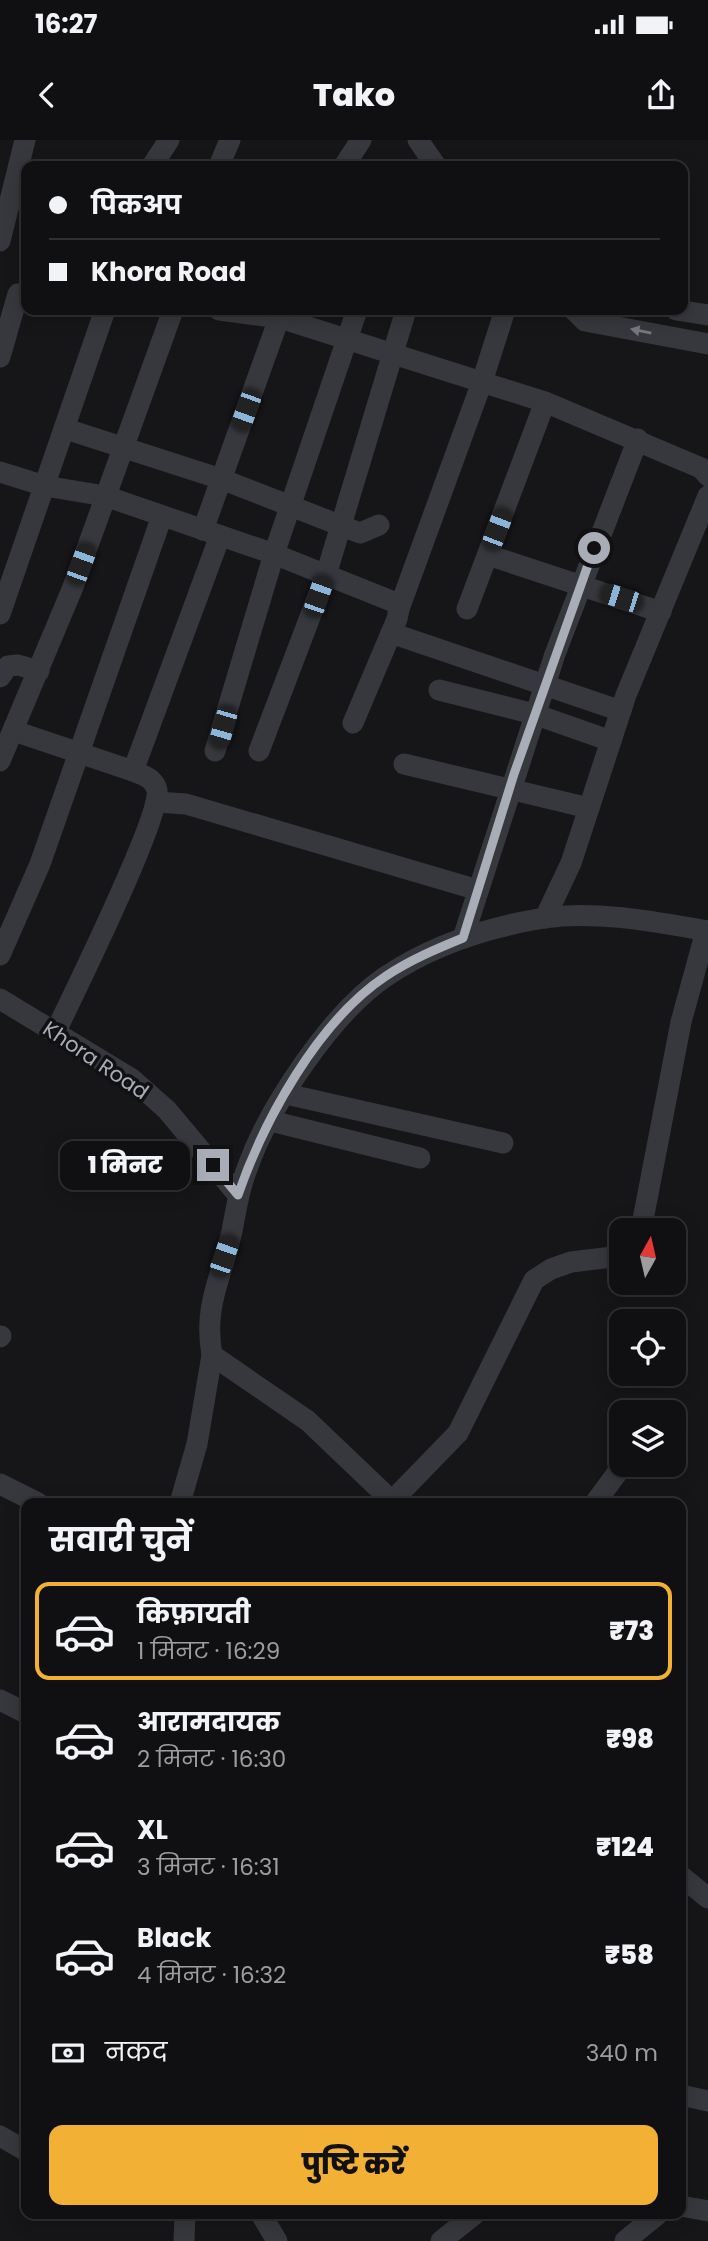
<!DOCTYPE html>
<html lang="hi">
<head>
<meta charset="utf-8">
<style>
  body { margin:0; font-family:Poppins,"Noto Sans Devanagari",sans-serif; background:#19191b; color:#f1f3f6; height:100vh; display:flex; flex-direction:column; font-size:26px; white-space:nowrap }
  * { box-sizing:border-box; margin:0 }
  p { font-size:23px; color:#9c9d9f }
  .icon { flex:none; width:38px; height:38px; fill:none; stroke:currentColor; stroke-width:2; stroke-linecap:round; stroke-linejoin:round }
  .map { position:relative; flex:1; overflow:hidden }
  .side { position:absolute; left:21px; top:1358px; width:665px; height:721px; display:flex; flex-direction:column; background:#101012; border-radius:14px; box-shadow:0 4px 18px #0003,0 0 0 2px #303032 }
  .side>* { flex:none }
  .hud { position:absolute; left:21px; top:21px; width:667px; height:154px; border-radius:14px; box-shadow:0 4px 18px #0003,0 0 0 2px #303032; display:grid; align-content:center; height:154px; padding:0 28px; background:#101012 }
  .needle { width:46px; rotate:8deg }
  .tools { position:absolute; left:609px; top:1078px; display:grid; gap:14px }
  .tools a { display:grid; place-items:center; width:77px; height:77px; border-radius:14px; background:#101012; box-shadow:0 4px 18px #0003,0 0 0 2px #303032; font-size:35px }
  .end { position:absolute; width:32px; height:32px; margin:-16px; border:9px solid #a8adb8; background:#111; box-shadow:0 0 0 4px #111 }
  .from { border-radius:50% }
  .bubble { position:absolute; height:49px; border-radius:14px; background:#101012; box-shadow:0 4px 18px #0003,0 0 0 2px #303032; font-size:23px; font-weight:800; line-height:49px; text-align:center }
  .car { position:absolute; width:21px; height:42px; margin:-21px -10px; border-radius:9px; box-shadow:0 0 5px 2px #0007; background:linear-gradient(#222 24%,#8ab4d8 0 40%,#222 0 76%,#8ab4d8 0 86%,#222 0) }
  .hud b { display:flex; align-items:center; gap:24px; height:66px; font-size:26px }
  .hud b+b { border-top:2px solid #303032 }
  .hud i { width:18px; height:18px; background:#f1f3f6 }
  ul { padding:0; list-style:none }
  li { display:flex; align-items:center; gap:21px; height:98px; margin:0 14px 10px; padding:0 14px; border:4px solid transparent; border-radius:14px }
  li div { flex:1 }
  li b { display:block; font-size:26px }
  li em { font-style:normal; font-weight:800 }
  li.current { border-color:#f2b134 }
  li>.icon { width:63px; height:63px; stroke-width:1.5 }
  h2 { padding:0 28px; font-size:32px; line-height:84px }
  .pay { display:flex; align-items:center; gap:18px; height:77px; padding:0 28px; font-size:26px }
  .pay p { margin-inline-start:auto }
  .button { display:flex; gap:14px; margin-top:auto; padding:14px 28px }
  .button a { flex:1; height:80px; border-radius:14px; background:#f2b134; color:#111; font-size:28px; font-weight:800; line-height:80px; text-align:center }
  .status { display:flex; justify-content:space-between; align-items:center; height:49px; padding:0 35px; background:#101012; direction:ltr }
  .status svg { height:19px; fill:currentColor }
  header { display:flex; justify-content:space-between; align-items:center; height:91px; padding:0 28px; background:#101012; font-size:32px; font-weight:800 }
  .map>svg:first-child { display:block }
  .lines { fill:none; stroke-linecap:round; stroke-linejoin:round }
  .minor { stroke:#37383d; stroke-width:21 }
  .oneway { fill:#757881 }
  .route { stroke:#a8adb8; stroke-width:9 }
  .labels { text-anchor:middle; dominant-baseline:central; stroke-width:7; stroke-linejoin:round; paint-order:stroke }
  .street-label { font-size:21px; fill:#a8adb8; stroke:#111113 }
</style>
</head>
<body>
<div class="status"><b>16:27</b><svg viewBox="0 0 49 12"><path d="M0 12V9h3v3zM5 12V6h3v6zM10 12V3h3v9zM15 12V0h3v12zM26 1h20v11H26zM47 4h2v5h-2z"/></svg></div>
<header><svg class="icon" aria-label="back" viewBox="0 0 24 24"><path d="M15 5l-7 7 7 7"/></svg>Tako<svg class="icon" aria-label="share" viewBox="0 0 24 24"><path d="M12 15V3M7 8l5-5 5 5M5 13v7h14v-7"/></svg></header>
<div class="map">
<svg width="708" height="2101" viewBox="0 0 708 2101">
  <rect width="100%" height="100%" fill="#161618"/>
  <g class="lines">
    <g class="minor">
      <polyline points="418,0 436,26"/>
      <polyline points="152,26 169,0"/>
      <polyline points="219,26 230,0"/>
      <polyline points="344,26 361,0"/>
      <polyline points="0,101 25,0"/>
      <polyline points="219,170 280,178 545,262 701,328 708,336"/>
      <polyline points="574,170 585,181 708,204"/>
      <polyline points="676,170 708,175"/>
      <polyline points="0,217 18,154"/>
      <polyline points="66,289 221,339 360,393 379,385"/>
      <polyline points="0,332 45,346 105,356 274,414 394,462 399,469 397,479 353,583"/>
      <polyline points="203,390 282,170"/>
      <polyline points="488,415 661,472"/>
      <polyline points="399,469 482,242 505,170"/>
      <polyline points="467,469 545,262"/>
      <polyline points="0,474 105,170"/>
      <polyline points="391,493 621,571"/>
      <polyline points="0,537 8,526 18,525 39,531"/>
      <polyline points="439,550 534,574 611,601"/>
      <path d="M14,591L133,631C143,635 154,638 157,650C161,677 73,855 56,891"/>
      <polyline points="215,611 274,414 357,170"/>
      <polyline points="259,611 326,435 406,170"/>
      <polyline points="0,621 73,447 173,170"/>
      <polyline points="404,624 589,668"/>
      <polyline points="133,631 220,396"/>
      <polyline points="156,662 186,664 478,750"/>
      <polyline points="545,778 571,723 626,555 708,356"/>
      <polyline points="463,798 555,514 638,299"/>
      <polyline points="0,815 40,724 162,376"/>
      <polyline points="0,859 132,939 167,970 238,1055"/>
      <polyline points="286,954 503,1003"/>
      <polyline points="271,981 420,1018"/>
      <polyline points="641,1090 681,882 706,791"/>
      <polyline points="0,1197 1,1196"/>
      <polyline points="0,1344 38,1363"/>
      <polyline points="392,1361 458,1293 534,1140 551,1129 571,1122 621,1116"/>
      <polyline points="180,1363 197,1304 212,1215"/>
      <path d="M394,1363L308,1281L212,1215C203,1165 222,1137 232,1091C236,1070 239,1049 247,1029C268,968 332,873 385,837C432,805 489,787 544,778C597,770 656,782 708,791"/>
      <polyline points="595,1363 623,1325"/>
      <polyline points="0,1560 26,1573"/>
      <polyline points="681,1736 708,1758"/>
      <polyline points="681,1955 708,1961"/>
      <polyline points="0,1996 26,2011"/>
      <polyline points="681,2066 708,2071"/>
      <polyline points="261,2074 277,2101"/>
      <polyline points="184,2101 185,2074"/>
      <polyline points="441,2101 475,2074"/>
      <polyline points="625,2101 658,2074"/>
    </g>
  </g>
  <defs><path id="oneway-solid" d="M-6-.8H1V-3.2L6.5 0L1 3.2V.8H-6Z" transform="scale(1.75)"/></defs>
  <use class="oneway" href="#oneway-solid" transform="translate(641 191) rotate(-169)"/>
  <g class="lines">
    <path class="route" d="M213,1025L238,1055C264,980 318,881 386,836C410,820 436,809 463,798L514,634L594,408"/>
  </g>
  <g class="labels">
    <g class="street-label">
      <text transform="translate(96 920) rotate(34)">Khora Road</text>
    </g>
  </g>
</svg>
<div class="tools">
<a><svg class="needle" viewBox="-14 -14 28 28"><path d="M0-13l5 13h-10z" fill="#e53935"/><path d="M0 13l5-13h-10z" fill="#9c9d9f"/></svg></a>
<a><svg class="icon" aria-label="locate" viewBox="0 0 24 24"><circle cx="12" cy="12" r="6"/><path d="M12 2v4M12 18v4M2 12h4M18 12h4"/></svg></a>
<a><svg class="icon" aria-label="layers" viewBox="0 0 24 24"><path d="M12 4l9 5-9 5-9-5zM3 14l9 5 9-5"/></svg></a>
</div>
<i class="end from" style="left:594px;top:408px"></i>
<i class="end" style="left:213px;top:1025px"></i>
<div class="bubble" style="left:60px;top:1001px;width:130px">1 मिनट</div>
<i class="car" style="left:246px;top:270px;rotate:200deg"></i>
<i class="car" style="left:497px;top:389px;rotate:21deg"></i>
<i class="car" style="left:81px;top:424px;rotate:20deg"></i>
<i class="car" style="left:318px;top:456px;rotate:19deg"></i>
<i class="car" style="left:621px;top:458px;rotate:288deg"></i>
<i class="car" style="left:223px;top:587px;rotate:196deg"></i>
<i class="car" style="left:224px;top:1116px;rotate:19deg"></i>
<div class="hud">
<b><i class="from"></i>पिकअप</b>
<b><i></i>Khora Road</b>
</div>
<section class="side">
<h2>सवारी चुनें</h2>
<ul>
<li class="current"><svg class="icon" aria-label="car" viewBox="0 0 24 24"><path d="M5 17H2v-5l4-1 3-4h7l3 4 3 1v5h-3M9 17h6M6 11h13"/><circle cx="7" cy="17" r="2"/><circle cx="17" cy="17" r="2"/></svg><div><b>किफ़ायती</b><p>1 मिनट · 16:29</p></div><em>₹73</em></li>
<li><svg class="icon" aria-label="car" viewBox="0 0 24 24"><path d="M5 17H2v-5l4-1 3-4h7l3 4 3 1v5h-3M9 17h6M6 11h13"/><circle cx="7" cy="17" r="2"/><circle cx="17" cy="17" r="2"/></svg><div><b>आरामदायक</b><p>2 मिनट · 16:30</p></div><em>₹98</em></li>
<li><svg class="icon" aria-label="car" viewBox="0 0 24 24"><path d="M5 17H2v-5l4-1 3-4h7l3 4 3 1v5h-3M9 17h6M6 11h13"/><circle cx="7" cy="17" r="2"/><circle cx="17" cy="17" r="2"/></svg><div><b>XL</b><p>3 मिनट · 16:31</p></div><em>₹124</em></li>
<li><svg class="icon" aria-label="car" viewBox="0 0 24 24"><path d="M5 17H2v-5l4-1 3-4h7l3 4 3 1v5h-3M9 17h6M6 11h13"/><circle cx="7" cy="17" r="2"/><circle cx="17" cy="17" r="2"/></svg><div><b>Black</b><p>4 मिनट · 16:32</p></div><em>₹58</em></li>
</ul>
<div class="pay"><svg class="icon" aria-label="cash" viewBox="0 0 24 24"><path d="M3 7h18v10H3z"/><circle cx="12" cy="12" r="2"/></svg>नकद<p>340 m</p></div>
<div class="button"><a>पुष्टि करें</a></div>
</section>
</div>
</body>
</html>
